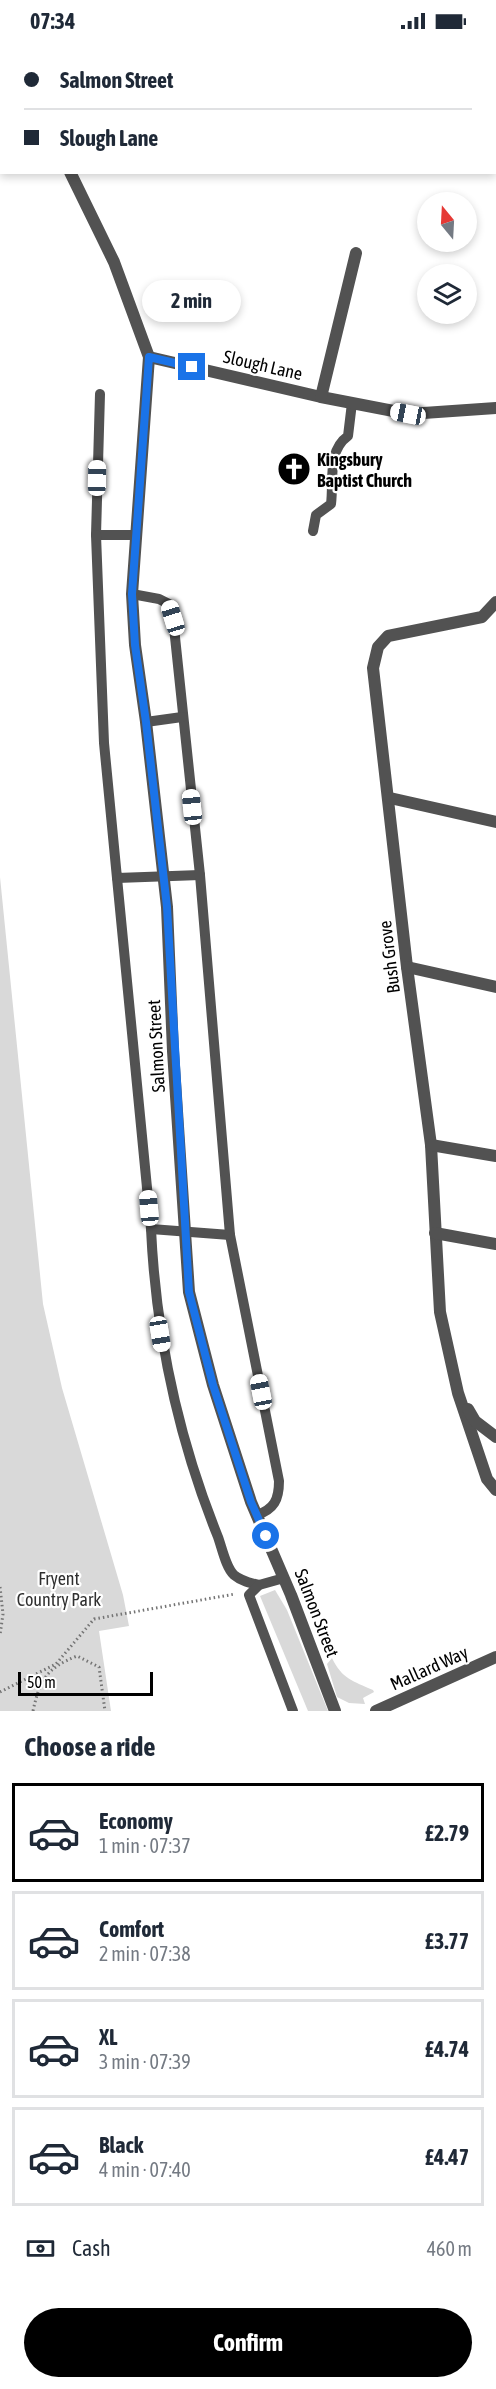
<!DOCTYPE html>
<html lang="en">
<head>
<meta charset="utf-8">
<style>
  body { margin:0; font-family:"Asap Condensed",sans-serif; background:#f6f6f7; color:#1f2937; height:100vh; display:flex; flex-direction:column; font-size:22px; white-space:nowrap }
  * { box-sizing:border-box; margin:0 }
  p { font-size:20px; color:#747a83 }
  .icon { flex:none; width:33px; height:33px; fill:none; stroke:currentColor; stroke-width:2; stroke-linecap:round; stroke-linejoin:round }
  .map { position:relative; height:1669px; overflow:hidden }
  .panel { display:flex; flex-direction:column; background:#fff; flex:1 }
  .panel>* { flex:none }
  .hud { position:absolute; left:0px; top:0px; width:496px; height:132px; box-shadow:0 3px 9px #0003; display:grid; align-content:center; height:132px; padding:0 24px; background:#fff }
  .needle { width:39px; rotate:342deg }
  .tools { position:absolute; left:417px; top:150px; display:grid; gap:12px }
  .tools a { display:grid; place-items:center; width:60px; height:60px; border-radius:50%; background:#fff; box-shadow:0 3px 9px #0003; font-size:30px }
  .scale { position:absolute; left:18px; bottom:15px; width:135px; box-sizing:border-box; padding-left:6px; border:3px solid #000; border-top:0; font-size:16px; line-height:21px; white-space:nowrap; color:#000; -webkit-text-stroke:4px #fff; paint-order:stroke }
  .end { position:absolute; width:27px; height:27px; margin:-14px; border:8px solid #1a73e8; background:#fff; box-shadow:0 0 0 3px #fff }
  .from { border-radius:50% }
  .bubble { position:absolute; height:42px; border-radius:21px; background:#fff; box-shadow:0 3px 9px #0003; font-size:20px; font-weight:700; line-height:42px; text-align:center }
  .car { position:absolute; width:18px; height:36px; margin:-18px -9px; border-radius:8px; box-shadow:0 0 4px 2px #0007; background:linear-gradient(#fff 24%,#345 0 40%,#fff 0 76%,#345 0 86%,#fff 0) }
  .hud b { display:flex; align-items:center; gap:21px; height:57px; font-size:22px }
  .hud b+b { border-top:2px solid #e0e1e3 }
  .hud i { width:15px; height:15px; background:#1f2937 }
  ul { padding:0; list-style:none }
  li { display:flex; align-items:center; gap:18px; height:99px; margin:0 12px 9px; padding:0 12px; border:3px solid #e0e1e3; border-radius:0px }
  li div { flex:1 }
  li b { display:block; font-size:22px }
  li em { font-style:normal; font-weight:700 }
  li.active { border-color:#000 }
  li>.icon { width:54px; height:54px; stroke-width:1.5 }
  h2 { padding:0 24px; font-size:27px; line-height:72px }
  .pay { display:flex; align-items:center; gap:15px; height:66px; padding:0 24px; font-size:22px }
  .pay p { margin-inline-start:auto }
  .button { display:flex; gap:12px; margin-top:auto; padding:12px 24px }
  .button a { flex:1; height:69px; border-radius:36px; background:#000; color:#fff; font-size:24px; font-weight:700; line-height:69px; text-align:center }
  .status { display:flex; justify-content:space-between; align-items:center; height:42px; padding:0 30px; background:#fff; direction:ltr }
  .status svg { height:16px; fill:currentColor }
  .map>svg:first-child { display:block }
  .green { fill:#d9d9d9 }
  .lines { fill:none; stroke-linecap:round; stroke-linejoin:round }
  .path { stroke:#747474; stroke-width:3; stroke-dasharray:1.5 3; stroke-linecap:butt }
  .service { stroke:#525252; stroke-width:10 }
  .minor { stroke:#525252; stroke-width:12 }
  .route { stroke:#1a73e8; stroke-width:8 }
  .labels { text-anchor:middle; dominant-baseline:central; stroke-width:4.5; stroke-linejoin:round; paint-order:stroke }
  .street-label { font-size:18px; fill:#000; stroke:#fff }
  .poi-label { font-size:18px; font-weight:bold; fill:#000; stroke:#fff; text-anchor:start }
  .park-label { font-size:18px; fill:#303030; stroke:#fff }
</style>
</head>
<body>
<div class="status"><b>07:34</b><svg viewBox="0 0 49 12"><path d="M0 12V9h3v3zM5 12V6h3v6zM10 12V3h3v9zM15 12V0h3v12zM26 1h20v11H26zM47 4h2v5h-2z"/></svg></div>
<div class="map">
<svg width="496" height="1669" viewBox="0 0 496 1669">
  <rect width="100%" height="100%" fill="#fff"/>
  <g class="green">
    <polygon points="0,835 43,1262 62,1346 123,1553 129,1584 99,1589 111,1669 0,1669"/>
    <polygon points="275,1548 287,1568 328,1669 308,1669 260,1554"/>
    <path d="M332,1616C342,1637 353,1639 373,1648L374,1650L363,1656L365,1662L349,1661L337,1655L327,1622Z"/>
  </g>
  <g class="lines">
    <g class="path">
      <polyline points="0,1545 3,1572 0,1593"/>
      <polyline points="0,1650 56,1622 94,1577 235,1552"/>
      <path d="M33,1669C40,1637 47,1626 77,1614L99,1625L105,1669"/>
    </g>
    <g class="service">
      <polyline points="100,352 96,493 136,493"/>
      <path d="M313,489L316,473L331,462C334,438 327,409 348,394L352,361"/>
      <polyline points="96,493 104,701 117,836 200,833"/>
      <path d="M132,552L159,557L169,562L173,576L200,833L230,1193L279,1439C279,1458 274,1467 257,1473"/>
      <polyline points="146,680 182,675"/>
      <polyline points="117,836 151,1187 230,1193"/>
      <path d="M151,1187C156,1294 178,1396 218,1495C222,1506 226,1526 234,1533C241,1539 250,1541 259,1543"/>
      <polyline points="284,1536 259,1543 249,1553 293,1669"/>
    </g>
    <g class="minor">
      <polyline points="16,0 17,2"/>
      <polyline points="393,0 393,2"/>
      <polyline points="70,130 114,220 149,315 132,552 135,603 146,680 167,865 173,1009 189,1250 213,1343 251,1460 291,1553 335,1669"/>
      <polyline points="149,315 321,355 409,372 496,366"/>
      <polyline points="321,355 356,211"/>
      <polyline points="496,560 482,575 388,594 378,605 373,626 407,925 431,1103 440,1270 458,1351 487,1437 496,1448"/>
      <polyline points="390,756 496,780"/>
      <polyline points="407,925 496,945"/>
      <polyline points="431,1103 496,1114"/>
      <polyline points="435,1191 496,1202"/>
      <polyline points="468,1367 475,1379 496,1395"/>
      <polyline points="376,1669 496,1615"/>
    </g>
  </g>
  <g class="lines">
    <polyline class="route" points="192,325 149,315 132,552 135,603 146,680 167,865 189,1250 213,1343 251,1460 266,1494"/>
  </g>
  <defs>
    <symbol id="church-disc" viewBox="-11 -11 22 22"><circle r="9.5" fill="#000" stroke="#fff"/><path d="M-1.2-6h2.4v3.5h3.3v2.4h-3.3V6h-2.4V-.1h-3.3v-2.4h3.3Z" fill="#fff"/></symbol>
  </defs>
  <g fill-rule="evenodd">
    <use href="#church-disc" x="275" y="408" width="38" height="38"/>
  </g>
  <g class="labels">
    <g class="street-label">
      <text transform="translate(263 323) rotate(13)">Slough Lane</text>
      <text transform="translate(389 915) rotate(-97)">Bush Grove</text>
      <text transform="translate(156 1004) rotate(-93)">Salmon Street</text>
      <text transform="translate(317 1571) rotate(69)">Salmon Street</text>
      <text transform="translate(429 1626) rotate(-24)">Mallard Way</text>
    </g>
    <g class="poi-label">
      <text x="317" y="417">Kingsbury<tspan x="317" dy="21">Baptist Church</tspan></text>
    </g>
    <g class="park-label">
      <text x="59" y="1536">Fryent<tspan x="59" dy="21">Country Park</tspan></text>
    </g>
  </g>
</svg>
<div class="tools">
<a><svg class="needle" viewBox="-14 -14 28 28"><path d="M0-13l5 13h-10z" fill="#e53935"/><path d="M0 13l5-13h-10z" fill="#747a83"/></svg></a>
<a><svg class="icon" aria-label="layers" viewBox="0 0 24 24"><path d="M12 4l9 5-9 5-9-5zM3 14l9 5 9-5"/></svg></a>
</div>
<div class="scale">50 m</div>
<i class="end from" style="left:266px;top:1494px"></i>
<i class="end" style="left:192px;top:325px"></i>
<div class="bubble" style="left:142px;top:238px;width:99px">2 min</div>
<i class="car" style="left:408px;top:372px;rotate:281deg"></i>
<i class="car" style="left:97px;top:436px;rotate:1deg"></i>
<i class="car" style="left:173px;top:576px;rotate:343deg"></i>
<i class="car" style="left:192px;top:765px;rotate:354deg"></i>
<i class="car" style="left:149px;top:1166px;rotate:355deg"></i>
<i class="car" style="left:160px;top:1292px;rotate:171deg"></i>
<i class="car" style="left:261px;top:1350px;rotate:349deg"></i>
<div class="hud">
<b><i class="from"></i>Salmon Street</b>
<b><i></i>Slough Lane</b>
</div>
</div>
<section class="panel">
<h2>Choose a ride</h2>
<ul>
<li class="active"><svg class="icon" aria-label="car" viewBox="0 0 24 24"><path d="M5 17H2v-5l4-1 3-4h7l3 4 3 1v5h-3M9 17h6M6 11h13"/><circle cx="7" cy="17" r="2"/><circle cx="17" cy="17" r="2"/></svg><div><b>Economy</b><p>1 min · 07:37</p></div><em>£2.79</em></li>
<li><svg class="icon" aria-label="car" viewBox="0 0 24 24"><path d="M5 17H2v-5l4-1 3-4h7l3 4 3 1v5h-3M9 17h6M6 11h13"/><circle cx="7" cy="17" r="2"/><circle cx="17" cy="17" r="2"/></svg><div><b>Comfort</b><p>2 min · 07:38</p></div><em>£3.77</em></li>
<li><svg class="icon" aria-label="car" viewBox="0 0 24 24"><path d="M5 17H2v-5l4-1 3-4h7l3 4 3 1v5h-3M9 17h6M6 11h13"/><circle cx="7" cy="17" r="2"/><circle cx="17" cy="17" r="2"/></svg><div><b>XL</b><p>3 min · 07:39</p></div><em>£4.74</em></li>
<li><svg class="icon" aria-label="car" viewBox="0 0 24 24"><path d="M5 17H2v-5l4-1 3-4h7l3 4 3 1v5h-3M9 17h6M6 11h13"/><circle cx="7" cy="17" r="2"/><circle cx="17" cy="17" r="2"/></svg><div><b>Black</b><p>4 min · 07:40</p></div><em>£4.47</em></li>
</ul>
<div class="pay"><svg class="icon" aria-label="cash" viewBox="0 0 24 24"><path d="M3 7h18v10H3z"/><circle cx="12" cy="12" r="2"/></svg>Cash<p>460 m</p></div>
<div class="button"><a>Confirm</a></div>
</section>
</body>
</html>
